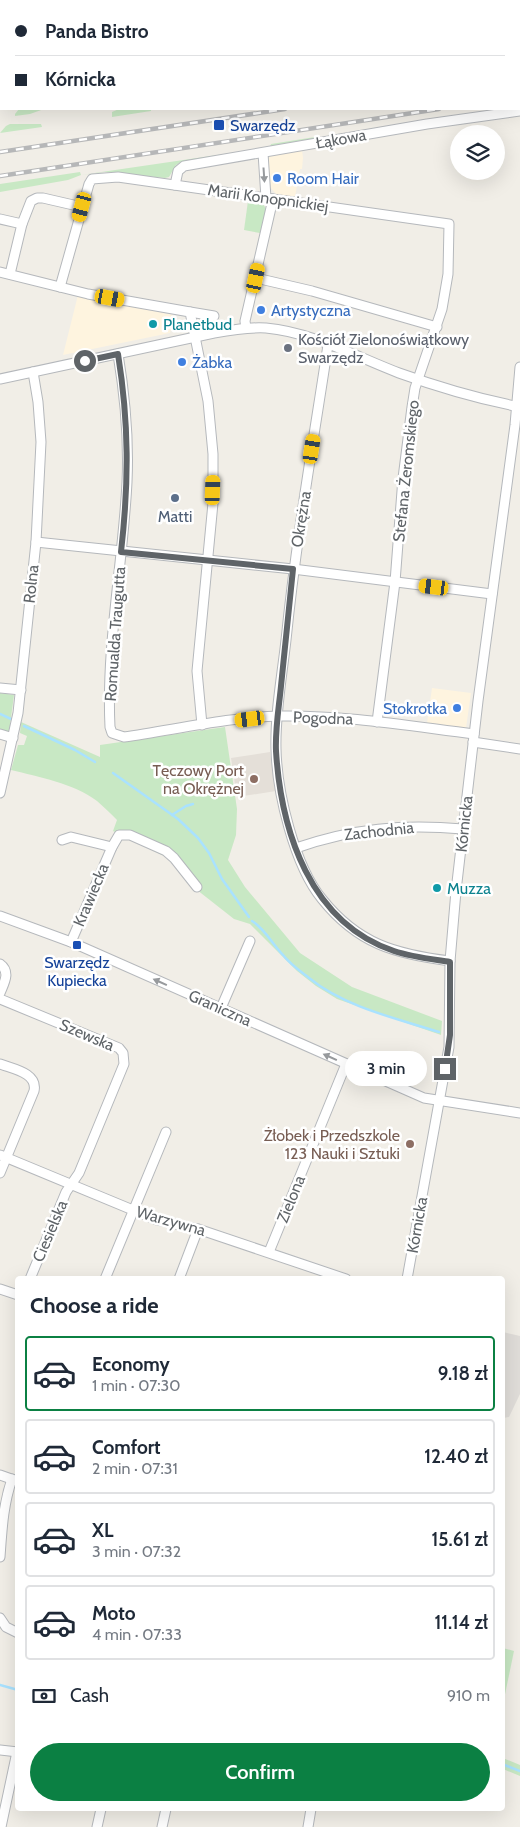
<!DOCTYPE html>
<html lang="en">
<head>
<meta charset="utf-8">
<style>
  body { margin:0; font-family:Cabin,sans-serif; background:#f2f2f3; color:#1f2937; height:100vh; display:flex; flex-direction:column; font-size:19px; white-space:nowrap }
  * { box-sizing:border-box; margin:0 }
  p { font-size:16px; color:#747a83 }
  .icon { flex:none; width:28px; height:28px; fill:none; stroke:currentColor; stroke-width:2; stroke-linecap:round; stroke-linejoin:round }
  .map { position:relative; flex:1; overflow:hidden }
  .panel { position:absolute; left:15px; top:1276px; width:490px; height:535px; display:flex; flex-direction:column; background:#fff; border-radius:5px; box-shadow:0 5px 20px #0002 }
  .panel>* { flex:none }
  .guide { position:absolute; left:0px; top:0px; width:520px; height:110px; box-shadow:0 5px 20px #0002; display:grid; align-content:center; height:110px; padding:0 15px; background:#fff }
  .fabs { position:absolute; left:450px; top:125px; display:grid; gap:10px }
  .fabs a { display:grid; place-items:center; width:55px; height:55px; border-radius:50%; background:#fff; box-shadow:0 5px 20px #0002; font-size:25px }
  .end { position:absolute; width:22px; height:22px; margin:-11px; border:6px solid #5f6468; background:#fff; box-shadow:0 0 0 2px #fff }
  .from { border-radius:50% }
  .bubble { position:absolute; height:35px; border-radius:18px; background:#fff; box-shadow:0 5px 20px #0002; font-size:16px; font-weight:600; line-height:35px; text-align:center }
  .car { position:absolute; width:15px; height:30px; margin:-15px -8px; border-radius:6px; box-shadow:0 0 4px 1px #0007; background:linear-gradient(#f5c518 24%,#345 0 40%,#f5c518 0 76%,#345 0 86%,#f5c518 0) }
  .guide b { display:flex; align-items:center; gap:18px; height:48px; font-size:19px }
  .guide b+b { border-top:1px solid #e0e1e3 }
  .guide i { width:12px; height:12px; background:#1f2937 }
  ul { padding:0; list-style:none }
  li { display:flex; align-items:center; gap:15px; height:75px; margin:0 10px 8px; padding:0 5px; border:2px solid #e0e1e3; border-radius:5px }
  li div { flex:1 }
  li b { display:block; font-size:19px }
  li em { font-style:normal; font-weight:600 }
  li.current { border-color:#0b8043 }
  li>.icon { width:45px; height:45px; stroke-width:1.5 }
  h2 { padding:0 15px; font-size:22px; line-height:60px }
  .pay { display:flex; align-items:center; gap:12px; height:55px; padding:0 15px; font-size:19px }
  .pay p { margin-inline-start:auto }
  .cta { display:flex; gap:10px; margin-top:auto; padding:10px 15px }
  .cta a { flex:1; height:58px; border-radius:30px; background:#0b8043; color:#fff; font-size:20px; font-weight:600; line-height:58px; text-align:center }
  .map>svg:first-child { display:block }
  .commercial { fill:#fef4df }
  .industrial { fill:#e0ddd9 }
  .education { fill:#e4dfd8 }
  .green { fill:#c8e8c4 }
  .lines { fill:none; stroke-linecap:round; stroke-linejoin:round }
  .stream { stroke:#a9e2ff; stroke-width:2.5 }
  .minor-casing { stroke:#b5b8bc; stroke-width:11 }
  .minor { stroke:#fff; stroke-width:9 }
  .rail-casing { stroke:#b6b7b8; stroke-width:4.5 }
  .rail { stroke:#fff; stroke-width:2.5; stroke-dasharray:8; stroke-linecap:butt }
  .oneway { fill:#979a9d }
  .route { stroke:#5f6468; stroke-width:6 }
  .transit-dot { fill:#1a4fb4; stroke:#fff; stroke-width:2 }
  .shop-dot { fill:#3f7fe0; stroke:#fff; stroke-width:2 }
  .culture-dot { fill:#0f9aa8; stroke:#fff; stroke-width:2 }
  .worship-dot { fill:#6b7280; stroke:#fff; stroke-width:2 }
  .service-dot { fill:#5c6f8a; stroke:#fff; stroke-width:2 }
  .education-dot { fill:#8d6e63; stroke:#fff; stroke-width:2 }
  .labels { text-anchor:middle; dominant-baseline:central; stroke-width:5; stroke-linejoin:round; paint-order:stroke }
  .transit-label { font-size:16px; fill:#164399; stroke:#fff; text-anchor:start }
  .street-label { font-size:16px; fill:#5f6468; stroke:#fff }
  .shop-label { font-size:16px; fill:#366cbe; stroke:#fff; text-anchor:start }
  .culture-label { font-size:16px; fill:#0d838f; stroke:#fff; text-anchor:start }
  .worship-label { font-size:16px; fill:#5b616d; stroke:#fff; text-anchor:start }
  .service-label { font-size:16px; fill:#4e5e75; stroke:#fff }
  .education-label { font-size:16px; fill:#785e54; stroke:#fff; text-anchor:end }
</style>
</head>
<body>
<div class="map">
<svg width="520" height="1827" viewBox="0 0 520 1827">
  <rect width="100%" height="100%" fill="#f1eee7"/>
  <g class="commercial">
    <polygon points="302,150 303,158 302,169 300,169 295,197 276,194 270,187 267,160 271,155"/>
    <polygon points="78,295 173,315 170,333 63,355"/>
    <polygon points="432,688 471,693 466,728 427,723"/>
  </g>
  <polygon class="industrial" points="503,1332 520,1336 520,1394 509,1417 503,1418"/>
  <polygon class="education" points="270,752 276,791 237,797 231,758"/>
  <g class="green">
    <polygon points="19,109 44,109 30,114 15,116 15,114"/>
    <polygon points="119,109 151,109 151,111 112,117 112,112"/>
    <polygon points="36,124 41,124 42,127 0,133 6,126 10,124"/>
    <polygon points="315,137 321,139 270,147 271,144"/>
    <polygon points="238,152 181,162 176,165 169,177 165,178 105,172 81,175 68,180 0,192 0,184 80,172 81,175"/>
    <polygon points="248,201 262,202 266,209 260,233 244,230"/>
    <polygon points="0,693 14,695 9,733 0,730"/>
    <path d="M21,722L100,757V745L225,727L237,809L236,835L228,860L245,887L300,953L352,987L442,1021L441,1035L337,999L316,986L297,971L250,924L234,919L192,886L168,858L113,831L117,820C111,814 104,807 97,801C73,783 39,777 11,770L18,745H24L27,736L20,733Z"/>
    <polygon points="503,1648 514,1651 503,1704 502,1648"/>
    <polygon points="503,1758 520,1765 520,1776 503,1769"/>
  </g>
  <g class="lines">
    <g class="stream">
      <polyline points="0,714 11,719"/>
      <polyline points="24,726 75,750 95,762"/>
      <polyline points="113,773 178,819 198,838 209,853 222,879 249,917"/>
      <polyline points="172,815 186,806 193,804"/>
      <path d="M252,921C266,930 272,944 283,955C290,964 300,971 309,978C345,1007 395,1018 439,1032"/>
      <polyline points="0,1685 18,1690"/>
      <polyline points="502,1764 520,1771"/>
    </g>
    <defs>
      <g id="minor">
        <polyline points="48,0 54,1"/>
        <polyline points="163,0 164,1"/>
        <polyline points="517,0 517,1"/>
        <polyline points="70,1 70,0"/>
        <polyline points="343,1 344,0"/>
        <polyline points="519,11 520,19"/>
        <polyline points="519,50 520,50"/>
        <polyline points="0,93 1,92"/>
        <polyline points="263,153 266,198"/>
        <polyline points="175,185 178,171 184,166 427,124 520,111"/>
        <polyline points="0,219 22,224"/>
        <polyline points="0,272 88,294 190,312 208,401 213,454 213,503 197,671 202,725"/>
        <polyline points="10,274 22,224 31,201 37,198 43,198 82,207"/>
        <polyline points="256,278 312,291 437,327"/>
        <polyline points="60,287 89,184 92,179 118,177 449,224 448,274 442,309 415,388 412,407 403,478 395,582 377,722"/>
        <polyline points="190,312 214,316"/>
        <polyline points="246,328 245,321 273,199"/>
        <path d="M328,345C313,443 296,541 286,640C282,676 275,713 276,749C277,792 294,865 322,899C358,944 395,954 450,961"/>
        <path d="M118,354C125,396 129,439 127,482C123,564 106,645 110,727L112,733L124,737C174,730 229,717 280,716C345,715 409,726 474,734"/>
        <path d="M0,379L214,333C231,330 248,327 266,328C312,332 357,357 399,373C438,387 479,399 520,407"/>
        <polyline points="36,542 293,569 492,594"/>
        <polyline points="0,688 21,690"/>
        <polyline points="0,734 13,738"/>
        <polyline points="473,742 520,749"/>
        <polyline points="0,793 18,713 36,542 41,442 38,402 33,372"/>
        <polyline points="62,840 71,837 112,847"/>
        <path d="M296,848C354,828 402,824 463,829"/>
        <polyline points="0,916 71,942 424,1098 520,1113"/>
        <polyline points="71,942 112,847 119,835 130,835 166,851 174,858 197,887"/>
        <path d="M0,964C11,972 4,983 0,993"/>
        <polyline points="0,999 119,1048 123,1053 124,1064 79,1173 66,1192 30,1279"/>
        <polyline points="221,1008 250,941"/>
        <path d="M0,1064C13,1069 38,1073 34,1091L0,1173"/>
        <polyline points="0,1155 157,1220 198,1229 346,1279"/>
        <polyline points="269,1252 346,1064"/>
        <polyline points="105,1279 166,1132"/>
        <polyline points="179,1279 198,1229"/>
        <polyline points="407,1279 449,1047 450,961 456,891 478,701 515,425 520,367"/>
        <polyline points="0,1289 18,1295"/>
        <polyline points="0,1475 17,1481"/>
        <path d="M0,1557C2,1530 3,1505 12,1479"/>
        <polyline points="0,1618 6,1627 18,1633"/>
        <polyline points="0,1750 18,1752"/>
        <polyline points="1,1827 17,1752"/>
        <polyline points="97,1827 101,1809"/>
        <polyline points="162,1827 166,1809"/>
        <polyline points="308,1827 311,1809"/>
      </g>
    </defs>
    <use href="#minor" class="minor-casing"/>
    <use href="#minor" class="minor"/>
    <defs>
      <g id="rail">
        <polyline points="519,79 520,79"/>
        <polyline points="519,93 520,93"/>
        <polyline points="0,152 285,109"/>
        <polyline points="0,176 439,109"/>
      </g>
    </defs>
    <use href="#rail" class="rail-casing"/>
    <use href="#rail" class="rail"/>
  </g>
  <defs><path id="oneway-solid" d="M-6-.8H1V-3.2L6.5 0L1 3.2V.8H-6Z" transform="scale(1.25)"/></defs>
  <g class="oneway">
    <use href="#oneway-solid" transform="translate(264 175) rotate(86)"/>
    <use href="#oneway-solid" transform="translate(160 982) rotate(-156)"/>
    <use href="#oneway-solid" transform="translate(330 1057) rotate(-156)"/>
  </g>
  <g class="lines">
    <path class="route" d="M85,361L118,354C129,423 129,482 121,552L293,569C289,608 285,647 281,686C279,707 275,729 276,751C281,831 310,923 394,951C412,957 431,959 450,962V1035L445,1069"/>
  </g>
  <g class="transit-dot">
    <rect x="213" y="119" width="12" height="12" rx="2.5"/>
    <rect x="72" y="940" width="10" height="10" rx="2.5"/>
  </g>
  <g class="shop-dot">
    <circle cx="277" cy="178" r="5"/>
    <circle cx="261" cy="310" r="5"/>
    <circle cx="182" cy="362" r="5"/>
    <circle cx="457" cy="708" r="5"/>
  </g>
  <g class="culture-dot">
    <circle cx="153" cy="324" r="5"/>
    <circle cx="437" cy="888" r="5"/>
  </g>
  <circle class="worship-dot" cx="288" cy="348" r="5"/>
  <circle class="service-dot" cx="175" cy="498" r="5"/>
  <g class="education-dot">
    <circle cx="254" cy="779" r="5"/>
    <circle cx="410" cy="1144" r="5"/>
  </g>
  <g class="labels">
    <g class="transit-label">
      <text x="230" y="125">Swarzędz</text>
      <text x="77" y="962" text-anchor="middle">Swarzędz<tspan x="77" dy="18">Kupiecka</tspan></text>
    </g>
    <g class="street-label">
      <text transform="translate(341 139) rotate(-10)">Łąkowa</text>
      <text transform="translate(268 198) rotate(8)">Marii Konopnickiej</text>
      <text transform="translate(406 471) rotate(-84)">Stefana Żeromskiego</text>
      <text transform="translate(301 519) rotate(-81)">Okrężna</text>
      <text transform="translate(31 584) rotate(-84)">Rolna</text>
      <text transform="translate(115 634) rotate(-86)">Romualda Traugutta</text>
      <text transform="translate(323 718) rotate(2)">Pogodna</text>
      <text transform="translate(464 824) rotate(-84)">Kórnicka</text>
      <text transform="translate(379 831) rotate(-6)">Zachodnia</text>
      <text transform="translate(91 895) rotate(-67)">Krawiecka</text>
      <text transform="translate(220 1008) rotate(24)">Graniczna</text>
      <text transform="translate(87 1035) rotate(23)">Szewska</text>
      <text transform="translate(291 1199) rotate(-68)">Zielona</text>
      <text transform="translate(171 1221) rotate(16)">Warzywna</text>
      <text transform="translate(417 1225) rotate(-80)">Kórnicka</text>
      <text transform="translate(50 1231) rotate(-67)">Ciesielska</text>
    </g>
    <g class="shop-label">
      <text x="287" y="178">Room Hair</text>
      <text x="271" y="310">Artystyczna</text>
      <text x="192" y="362">Żabka</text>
      <text x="447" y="708" text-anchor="end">Stokrotka</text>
    </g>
    <g class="culture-label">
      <text x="163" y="324">Planetbud</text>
      <text x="447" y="888">Muzza</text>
    </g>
    <g class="worship-label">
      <text x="298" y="339">Kościół Zielonoświątkowy<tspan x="298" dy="18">Swarzędz</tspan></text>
    </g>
    <g class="service-label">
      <text x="175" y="516">Matti</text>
    </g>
    <g class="education-label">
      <text x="244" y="770">Tęczowy Port<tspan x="244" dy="18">na Okrężnej</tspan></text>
      <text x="400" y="1135">Żłobek i Przedszkole<tspan x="400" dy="18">123 Nauki i Sztuki</tspan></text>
    </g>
  </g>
</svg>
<div class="fabs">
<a><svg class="icon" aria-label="layers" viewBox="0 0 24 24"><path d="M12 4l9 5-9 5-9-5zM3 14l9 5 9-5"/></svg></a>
</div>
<i class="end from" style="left:85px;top:361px"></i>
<i class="end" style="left:445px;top:1069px"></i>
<div class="bubble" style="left:345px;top:1051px;width:82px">3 min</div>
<i class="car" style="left:82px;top:207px;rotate:195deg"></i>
<i class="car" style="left:256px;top:278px;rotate:12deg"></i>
<i class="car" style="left:110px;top:298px;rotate:100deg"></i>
<i class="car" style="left:312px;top:449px;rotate:9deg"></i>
<i class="car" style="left:213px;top:490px;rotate:2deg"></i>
<i class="car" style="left:434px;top:587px;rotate:277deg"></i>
<i class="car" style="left:250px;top:719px;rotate:263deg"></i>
<div class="guide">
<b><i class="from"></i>Panda Bistro</b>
<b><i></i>Kórnicka</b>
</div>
<section class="panel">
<h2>Choose a ride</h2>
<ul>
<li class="current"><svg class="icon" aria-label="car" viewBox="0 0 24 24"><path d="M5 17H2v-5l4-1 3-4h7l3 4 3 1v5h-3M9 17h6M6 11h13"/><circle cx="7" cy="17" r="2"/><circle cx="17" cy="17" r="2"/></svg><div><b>Economy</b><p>1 min · 07:30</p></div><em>9.18 zł</em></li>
<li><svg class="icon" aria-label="car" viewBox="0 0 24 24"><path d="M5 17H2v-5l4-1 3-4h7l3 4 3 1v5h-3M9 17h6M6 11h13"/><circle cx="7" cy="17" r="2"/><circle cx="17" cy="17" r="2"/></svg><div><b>Comfort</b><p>2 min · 07:31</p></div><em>12.40 zł</em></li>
<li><svg class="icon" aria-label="car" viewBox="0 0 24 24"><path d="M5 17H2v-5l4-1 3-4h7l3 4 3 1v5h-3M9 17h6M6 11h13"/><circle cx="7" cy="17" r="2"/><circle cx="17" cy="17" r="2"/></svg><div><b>XL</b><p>3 min · 07:32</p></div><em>15.61 zł</em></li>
<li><svg class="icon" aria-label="car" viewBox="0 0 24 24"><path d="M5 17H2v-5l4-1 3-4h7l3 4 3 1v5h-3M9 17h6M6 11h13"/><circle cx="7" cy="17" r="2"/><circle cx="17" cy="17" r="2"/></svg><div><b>Moto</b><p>4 min · 07:33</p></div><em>11.14 zł</em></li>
</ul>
<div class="pay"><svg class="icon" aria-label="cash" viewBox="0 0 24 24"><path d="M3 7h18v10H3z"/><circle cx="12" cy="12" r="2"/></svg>Cash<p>910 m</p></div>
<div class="cta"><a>Confirm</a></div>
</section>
</div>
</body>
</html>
